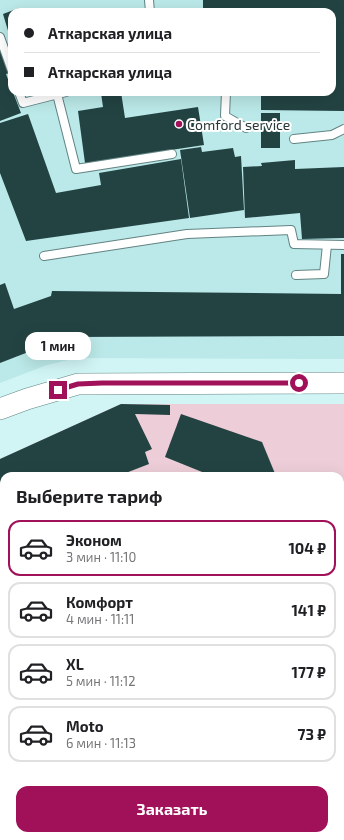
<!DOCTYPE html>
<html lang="ru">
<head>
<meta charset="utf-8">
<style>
  body { margin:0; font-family:"Exo 2",sans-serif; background:#f2f2f2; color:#202124; height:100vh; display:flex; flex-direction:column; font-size:15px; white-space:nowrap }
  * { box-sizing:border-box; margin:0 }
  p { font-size:13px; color:#757577 }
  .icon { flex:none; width:22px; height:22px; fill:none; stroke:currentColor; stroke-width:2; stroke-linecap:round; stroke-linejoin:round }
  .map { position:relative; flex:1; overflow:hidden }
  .side { position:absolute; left:0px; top:472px; width:344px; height:368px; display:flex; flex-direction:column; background:#fff; border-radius:12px 12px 0 0; box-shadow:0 4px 16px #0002 }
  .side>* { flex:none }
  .banner { position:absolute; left:8px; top:8px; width:328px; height:88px; border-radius:12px; box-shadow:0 4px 16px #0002; display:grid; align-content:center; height:88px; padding:0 16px; background:#fff }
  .end { position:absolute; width:18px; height:18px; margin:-9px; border:5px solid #a0115a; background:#fff; box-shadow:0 0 0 2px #fff }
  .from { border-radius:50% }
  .bubble { position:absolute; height:28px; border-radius:12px; background:#fff; box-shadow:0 4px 16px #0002; font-size:13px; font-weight:700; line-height:28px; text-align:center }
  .banner b { display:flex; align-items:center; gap:14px; height:38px; font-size:15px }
  .banner b+b { border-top:1px solid #e0e0e0 }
  .banner i { width:10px; height:10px; background:#202124 }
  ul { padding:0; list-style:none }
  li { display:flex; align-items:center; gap:12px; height:56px; margin:0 8px 6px; padding:0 8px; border:2px solid #e0e0e0; border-radius:12px }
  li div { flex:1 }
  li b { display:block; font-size:15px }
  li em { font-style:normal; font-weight:700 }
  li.on { border-color:#a0115a }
  li>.icon { width:36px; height:36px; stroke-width:1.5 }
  h2 { padding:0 16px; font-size:18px; line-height:48px }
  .button { display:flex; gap:8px; margin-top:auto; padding:8px 16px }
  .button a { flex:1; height:46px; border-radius:12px; background:#a0115a; color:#fff; font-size:16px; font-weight:700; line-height:46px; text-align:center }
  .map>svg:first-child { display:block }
  .built { fill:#bbe8e8; fill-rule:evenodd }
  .green { fill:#edced8 }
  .building { fill:#234343 }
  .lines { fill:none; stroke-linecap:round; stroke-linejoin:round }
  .service-casing { stroke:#628383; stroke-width:10 }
  .tertiary-casing { stroke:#628383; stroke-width:22 }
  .service { stroke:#fff; stroke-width:8 }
  .tertiary { stroke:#fff; stroke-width:21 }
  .route { stroke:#a0115a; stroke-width:5 }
  .poi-dot { fill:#a0115a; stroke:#fff; stroke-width:1.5 }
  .labels { text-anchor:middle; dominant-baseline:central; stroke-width:4; stroke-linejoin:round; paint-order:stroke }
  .poi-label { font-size:14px; fill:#293838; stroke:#fff; text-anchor:start }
</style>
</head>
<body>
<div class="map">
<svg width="344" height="840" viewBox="0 0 344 840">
  <rect width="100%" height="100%" fill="#d1f5f5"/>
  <g class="built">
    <path d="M0,0H344V359L77,358L47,365L0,383ZM12,12H332V92H12Z"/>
    <polygon points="340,795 344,795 344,840 0,840 0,827 4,827 4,836 340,836"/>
  </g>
  <polygon class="green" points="121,404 344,404 344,795 340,795 340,476 4,476 4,827 0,827 0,459"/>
  <g class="building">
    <polygon points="203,0 344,0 344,111 261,110 261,92 332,92 332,12 203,12"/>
    <polygon points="19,8 21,12 12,12 12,44 3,14"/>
    <polygon points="0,50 9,73 6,74 21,113 0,121"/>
    <polygon points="104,92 121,92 125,118 198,107 204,145 85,163 78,111 103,107 101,93"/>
    <rect x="261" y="113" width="19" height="35"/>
    <polygon points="28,114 56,193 101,185 99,173 181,159 189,218 26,241 0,173 0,123"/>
    <polygon points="201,147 202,152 233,148 235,157 241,156 244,210 190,218 180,150"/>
    <polygon points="295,160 295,169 344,167 344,238 302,239 300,213 245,218 243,167 262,166 261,163"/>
    <polygon points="341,254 344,254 344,336 67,337 0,363 0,285 5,283 14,309 51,296 52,291 341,294"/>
    <polygon points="121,404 170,405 170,415 135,414 152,449 145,452 149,464 118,476 4,476 4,522 0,523 0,459"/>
    <polygon points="181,414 262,442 276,476 212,476 165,457"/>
    <polygon points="4,765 4,805 0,807 0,766"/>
    <polygon points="344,813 344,840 325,840 325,836 340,836 340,829 343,829 340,814"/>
    <polygon points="45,836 186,836 186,840 23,840"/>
    <polygon points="214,836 279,836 279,840 215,840"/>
  </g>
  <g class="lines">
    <defs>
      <g id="service">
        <polyline points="149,0 150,12"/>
        <polyline points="0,37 12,71"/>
        <polyline points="19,92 23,103 66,92"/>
        <polyline points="226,92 225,116 246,128"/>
        <polyline points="57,94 76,169 172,154"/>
        <polyline points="294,139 332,135 344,129"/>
        <polyline points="44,256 187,234 291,230 294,244 344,245"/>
        <polyline points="296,275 324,274 327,245"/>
      </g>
      <polyline id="tertiary" points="0,409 27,399 78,384 344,383"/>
    </defs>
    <use href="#service" class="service-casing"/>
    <use href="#tertiary" class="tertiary-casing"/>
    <use href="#service" class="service"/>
    <use href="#tertiary" class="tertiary"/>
  </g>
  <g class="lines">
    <polyline class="route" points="58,390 78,384 102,383 299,383"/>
  </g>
  <circle class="poi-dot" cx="179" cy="124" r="4"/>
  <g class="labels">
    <g class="poi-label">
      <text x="187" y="124">Comford service</text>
    </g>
  </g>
</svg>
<i class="end from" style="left:299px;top:383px"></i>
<i class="end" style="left:58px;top:390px"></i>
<div class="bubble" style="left:25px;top:332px;width:66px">1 мин</div>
<div class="banner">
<b><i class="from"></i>Аткарская улица</b>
<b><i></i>Аткарская улица</b>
</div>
<section class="side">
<h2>Выберите тариф</h2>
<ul>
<li class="on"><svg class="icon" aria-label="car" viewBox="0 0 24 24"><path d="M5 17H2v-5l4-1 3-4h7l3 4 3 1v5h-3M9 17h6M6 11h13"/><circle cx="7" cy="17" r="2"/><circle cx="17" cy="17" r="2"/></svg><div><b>Эконом</b><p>3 мин · 11:10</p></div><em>104 ₽</em></li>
<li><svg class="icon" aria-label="car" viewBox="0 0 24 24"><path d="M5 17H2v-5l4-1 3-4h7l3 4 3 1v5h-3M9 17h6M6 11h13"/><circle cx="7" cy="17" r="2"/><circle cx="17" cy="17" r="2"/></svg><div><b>Комфорт</b><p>4 мин · 11:11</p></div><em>141 ₽</em></li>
<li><svg class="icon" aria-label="car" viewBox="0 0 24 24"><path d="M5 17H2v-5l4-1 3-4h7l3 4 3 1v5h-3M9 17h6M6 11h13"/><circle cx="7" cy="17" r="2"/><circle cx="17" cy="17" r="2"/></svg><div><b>XL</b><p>5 мин · 11:12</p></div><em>177 ₽</em></li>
<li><svg class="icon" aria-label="car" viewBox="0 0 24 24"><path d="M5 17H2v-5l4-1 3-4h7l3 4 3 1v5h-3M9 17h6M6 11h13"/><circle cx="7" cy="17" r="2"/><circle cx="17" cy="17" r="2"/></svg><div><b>Moto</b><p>6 мин · 11:13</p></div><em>73 ₽</em></li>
</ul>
<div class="button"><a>Заказать</a></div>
</section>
</div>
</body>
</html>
